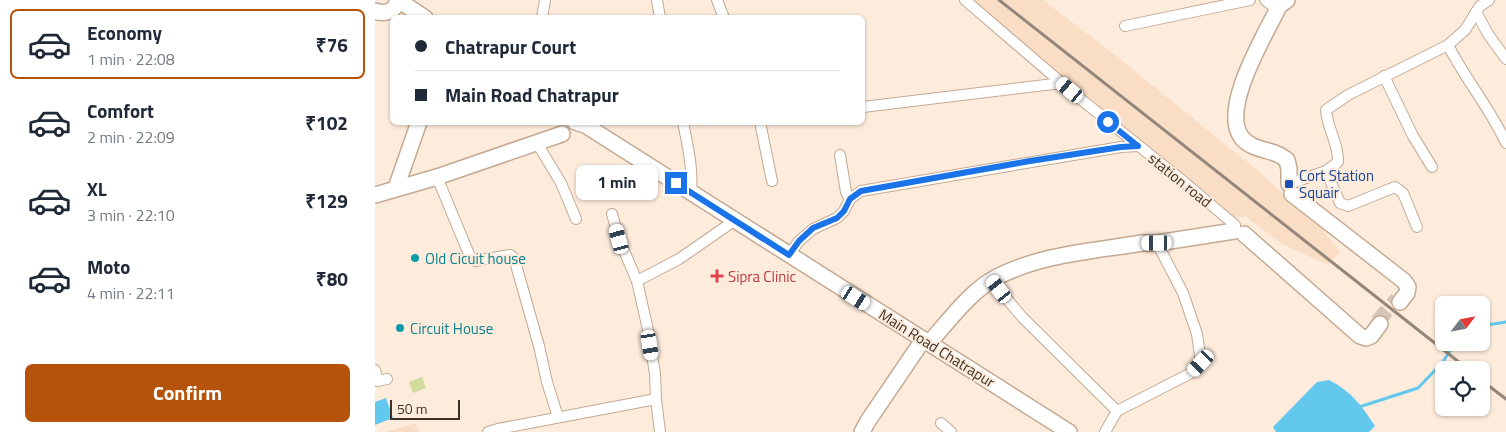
<!DOCTYPE html>
<html lang="en">
<head>
<meta charset="utf-8">
<style>
  body { margin:0; font-family:"Titillium Web",sans-serif; background:#f2f2f3; color:#1f2937; height:100vh; display:flex; flex-direction:column; font-size:19px; white-space:nowrap }
  * { box-sizing:border-box; margin:0 }
  p { font-size:16px; color:#747a83 }
  .icon { flex:none; width:28px; height:28px; fill:none; stroke:currentColor; stroke-width:2; stroke-linecap:round; stroke-linejoin:round }
  .map { position:relative; flex:1; overflow:hidden }
  .panel { display:flex; flex-direction:column; background:#fff; width:375px }
  .panel>* { flex:none }
  .hud { position:absolute; left:15px; top:15px; width:475px; height:110px; border-radius:8px; box-shadow:0 1px 4px #0004; display:grid; align-content:center; height:110px; padding:0 25px; background:#fff }
  .needle { width:32px; rotate:58deg }
  .tools { position:absolute; left:1060px; top:296px; display:grid; gap:10px }
  .tools a { display:grid; place-items:center; width:55px; height:55px; border-radius:8px; background:#fff; box-shadow:0 1px 4px #0004; font-size:25px }
  .scale { position:absolute; left:15px; bottom:12px; width:70px; box-sizing:border-box; padding-left:5px; border:2px solid #3c3127; border-top:0; font-size:14px; line-height:18px; white-space:nowrap; color:#3c3127; -webkit-text-stroke:4px #fdebdc; paint-order:stroke }
  .end { position:absolute; width:22px; height:22px; margin:-11px; border:6px solid #1a73e8; background:#fff; box-shadow:0 0 0 2px #fff }
  .from { border-radius:50% }
  .bubble { position:absolute; height:35px; border-radius:8px; background:#fff; box-shadow:0 1px 4px #0004; font-size:16px; font-weight:700; line-height:35px; text-align:center }
  .car { position:absolute; width:15px; height:30px; margin:-15px -8px; border-radius:6px; box-shadow:0 0 4px 1px #0007; background:linear-gradient(#fff 24%,#345 0 40%,#fff 0 76%,#345 0 86%,#fff 0) }
  .hud b { display:flex; align-items:center; gap:18px; height:48px; font-size:19px }
  .hud b+b { border-top:1px solid #e0e1e3 }
  .hud i { width:12px; height:12px; background:#1f2937 }
  ul { padding:9px 0 0; list-style:none }
  li { display:flex; align-items:center; gap:15px; height:70px; margin:0 10px 8px; padding:0 15px; border:2px solid transparent; border-radius:8px }
  li div { flex:1 }
  li b { display:block; font-size:19px }
  li em { font-style:normal; font-weight:700 }
  li.active { border-color:#b45309 }
  li>.icon { width:45px; height:45px; stroke-width:1.5 }
  .button { display:flex; gap:10px; margin-top:auto; padding:10px 25px }
  .button a { flex:1; height:58px; border-radius:8px; background:#b45309; color:#fff; font-size:20px; font-weight:700; line-height:58px; text-align:center }
  main { display:flex; flex:1; min-height:0 }
  .map>svg:first-child { display:block }
  .built { fill:#faddc5 }
  .green { fill:#d1dc9d }
  .water { fill:#63c8ee }
  .lines { fill:none; stroke-linecap:round; stroke-linejoin:round }
  .stream { stroke:#63c8ee; stroke-width:3 }
  .secondary-tunnel { stroke:#d6c6b8; stroke-width:15; stroke-dasharray:15 8; stroke-linecap:butt }
  .street-casing { stroke:#c5a992; stroke-width:12 }
  .secondary-casing { stroke:#c5a992; stroke-width:18 }
  .street { stroke:#fff; stroke-width:10 }
  .secondary { stroke:#fff; stroke-width:15 }
  .rail { stroke:#94867a; stroke-width:3 }
  .route { stroke:#1a73e8; stroke-width:6 }
  .transit-dot { fill:#1a4fb4; stroke:#fdebdc; stroke-width:2 }
  .culture-dot { fill:#0f9aa8; stroke:#fdebdc; stroke-width:2 }
  .health-dot { fill:#e0444e; stroke:#fdebdc; stroke-width:2 }
  .labels { text-anchor:middle; dominant-baseline:central; stroke-width:4; stroke-linejoin:round; paint-order:stroke }
  .transit-label { font-size:15px; fill:#164399; stroke:#fdebdc; text-anchor:start }
  .street-label { font-size:15px; fill:#3c3127; stroke:#fdebdc }
  .culture-label { font-size:15px; fill:#0d838f; stroke:#fdebdc; text-anchor:start }
  .health-label { font-size:15px; fill:#be3a42; stroke:#fdebdc; text-anchor:start }
</style>
</head>
<body>
<main>
<section class="panel">
<ul>
<li class="active"><svg class="icon" aria-label="car" viewBox="0 0 24 24"><path d="M5 17H2v-5l4-1 3-4h7l3 4 3 1v5h-3M9 17h6M6 11h13"/><circle cx="7" cy="17" r="2"/><circle cx="17" cy="17" r="2"/></svg><div><b>Economy</b><p>1 min · 22:08</p></div><em>₹76</em></li>
<li><svg class="icon" aria-label="car" viewBox="0 0 24 24"><path d="M5 17H2v-5l4-1 3-4h7l3 4 3 1v5h-3M9 17h6M6 11h13"/><circle cx="7" cy="17" r="2"/><circle cx="17" cy="17" r="2"/></svg><div><b>Comfort</b><p>2 min · 22:09</p></div><em>₹102</em></li>
<li><svg class="icon" aria-label="car" viewBox="0 0 24 24"><path d="M5 17H2v-5l4-1 3-4h7l3 4 3 1v5h-3M9 17h6M6 11h13"/><circle cx="7" cy="17" r="2"/><circle cx="17" cy="17" r="2"/></svg><div><b>XL</b><p>3 min · 22:10</p></div><em>₹129</em></li>
<li><svg class="icon" aria-label="car" viewBox="0 0 24 24"><path d="M5 17H2v-5l4-1 3-4h7l3 4 3 1v5h-3M9 17h6M6 11h13"/><circle cx="7" cy="17" r="2"/><circle cx="17" cy="17" r="2"/></svg><div><b>Moto</b><p>4 min · 22:11</p></div><em>₹80</em></li>
</ul>
<div class="button"><a>Confirm</a></div>
</section>
<div class="map">
<svg width="1131" height="432" viewBox="0 0 1131 432">
  <rect width="100%" height="100%" fill="#fdebdc"/>
  <g class="built">
    <polygon points="600,0 668,0 731,48 883,171 945,226 965,252 953,265 909,245 871,217 859,217 734,119 624,25"/>
    <polygon points="41,423 43,432 11,432"/>
  </g>
  <polygon class="green" points="47,377 51,388 38,393 34,382"/>
  <g class="water">
    <path d="M954,380C977,392 986,405 1000,426L994,432H901L898,427L942,382Z"/>
    <polygon points="11,398 18,418 0,425 0,402"/>
  </g>
  <g class="lines">
    <g class="stream">
      <polyline points="1106,326 1131,322"/>
      <polyline points="984,407 1043,388 1067,363 1081,342"/>
    </g>
    <polyline class="secondary-tunnel" points="1002,322 1022,299"/>
    <defs>
      <g id="street">
        <polyline points="282,0 285,18"/>
        <polyline points="342,0 349,18"/>
        <polyline points="590,0 703,97 809,182 860,225"/>
        <polyline points="890,0 895,4 904,6 905,1"/>
        <polyline points="1101,12 1113,34 1131,59"/>
        <polyline points="167,18 170,0"/>
        <polyline points="750,26 875,0"/>
        <path d="M1073,45C1090,79 1115,108 1131,143"/>
        <polyline points="1009,76 1038,136 1057,167"/>
        <polyline points="488,107 687,83"/>
        <path d="M308,122C313,147 318,168 316,193"/>
        <polyline points="385,122 397,181"/>
        <polyline points="162,143 186,183 201,219"/>
        <polyline points="465,155 471,192 475,199"/>
        <polyline points="951,171 965,203 973,206 1020,187 1028,193 1042,227"/>
        <polyline points="62,177 96,259 100,261 135,255 139,258 164,346 172,382 183,417"/>
        <path d="M914,184L951,171L963,162C964,144 952,128 951,110L973,95L1073,45L1090,30L1105,6L1114,0"/>
        <polyline points="237,214 244,239 262,281 273,330 280,374 281,399"/>
        <polyline points="414,255 424,241 438,229 462,218 469,211 475,199 486,191 746,147 763,146"/>
        <polyline points="262,281 304,259 359,221"/>
        <polyline points="617,281 647,317 742,411"/>
        <polyline points="0,370 3,381 12,379"/>
        <polyline points="566,423 576,432"/>
        <polyline points="113,432 123,429 281,399 285,432"/>
        <polyline points="730,432 742,411 818,372 826,363 822,334 808,293 782,243"/>
      </g>
      <g id="secondary">
        <path d="M912,0L904,6C891,34 844,109 867,138C876,149 891,149 902,154C905,155 909,158 912,160L914,169V184"/>
        <path d="M0,11C11,15 20,11 23,0L50,18"/>
        <polyline points="200,122 210,125 694,432"/>
        <polyline points="21,188 44,122"/>
        <polyline points="917,194 1029,281 1033,287 1032,293 1025,302"/>
        <polyline points="0,195 62,177 187,134"/>
        <polyline points="869,234 985,336 991,338 996,336 1005,324"/>
        <path d="M554,343C574,321 595,291 622,277C667,254 719,251 767,243H782L859,231"/>
        <polyline points="487,432 493,421 548,340"/>
      </g>
    </defs>
    <use href="#street" class="street-casing"/>
    <use href="#secondary" class="secondary-casing"/>
    <use href="#street" class="street"/>
    <use href="#secondary" class="secondary"/>
    <g class="rail">
      <polyline points="624,0 1094,370"/>
      <polyline points="1106,380 1131,399"/>
    </g>
  </g>
  <g class="lines">
    <polyline class="route" points="301,183 414,255 424,241 438,228 462,218 469,211 475,199 486,191 655,161 746,147 763,146 733,122"/>
  </g>
  <rect class="transit-dot" x="909" y="179" width="10" height="10" rx="2.5"/>
  <g class="culture-dot">
    <circle cx="40" cy="258" r="5"/>
    <circle cx="25" cy="328" r="5"/>
  </g>
  <path class="health-dot" d="M339.5 268.5h5v5h5v5h-5v5h-5v-5h-5v-5h5z"/>
  <g class="labels">
    <g class="transit-label">
      <text x="924" y="175">Cort Station<tspan x="924" dy="17">Squair</tspan></text>
    </g>
    <g class="street-label">
      <text transform="translate(805 180) rotate(39)">station road</text>
      <text transform="translate(562 348) rotate(32)">Main Road Chatrapur</text>
    </g>
    <g class="culture-label">
      <text x="50" y="258">Old Cicuit house</text>
      <text x="35" y="328">Circuit House</text>
    </g>
    <g class="health-label">
      <text x="353" y="276">Sipra Clinic</text>
    </g>
  </g>
</svg>
<div class="tools">
<a><svg class="needle" viewBox="-14 -14 28 28"><path d="M0-13l5 13h-10z" fill="#e53935"/><path d="M0 13l5-13h-10z" fill="#747a83"/></svg></a>
<a><svg class="icon" aria-label="locate" viewBox="0 0 24 24"><circle cx="12" cy="12" r="6"/><path d="M12 2v4M12 18v4M2 12h4M18 12h4"/></svg></a>
</div>
<div class="scale">50 m</div>
<i class="end from" style="left:733px;top:122px"></i>
<i class="end" style="left:301px;top:183px"></i>
<div class="bubble" style="left:201px;top:165px;width:82px">1 min</div>
<i class="car" style="left:695px;top:90px;rotate:310deg"></i>
<i class="car" style="left:244px;top:239px;rotate:345deg"></i>
<i class="car" style="left:782px;top:243px;rotate:270deg"></i>
<i class="car" style="left:624px;top:289px;rotate:323deg"></i>
<i class="car" style="left:481px;top:298px;rotate:122deg"></i>
<i class="car" style="left:275px;top:345px;rotate:171deg"></i>
<i class="car" style="left:826px;top:363px;rotate:223deg"></i>
<div class="hud">
<b><i class="from"></i>Chatrapur Court</b>
<b><i></i>Main Road Chatrapur</b>
</div>
</div>
</main>
</body>
</html>
